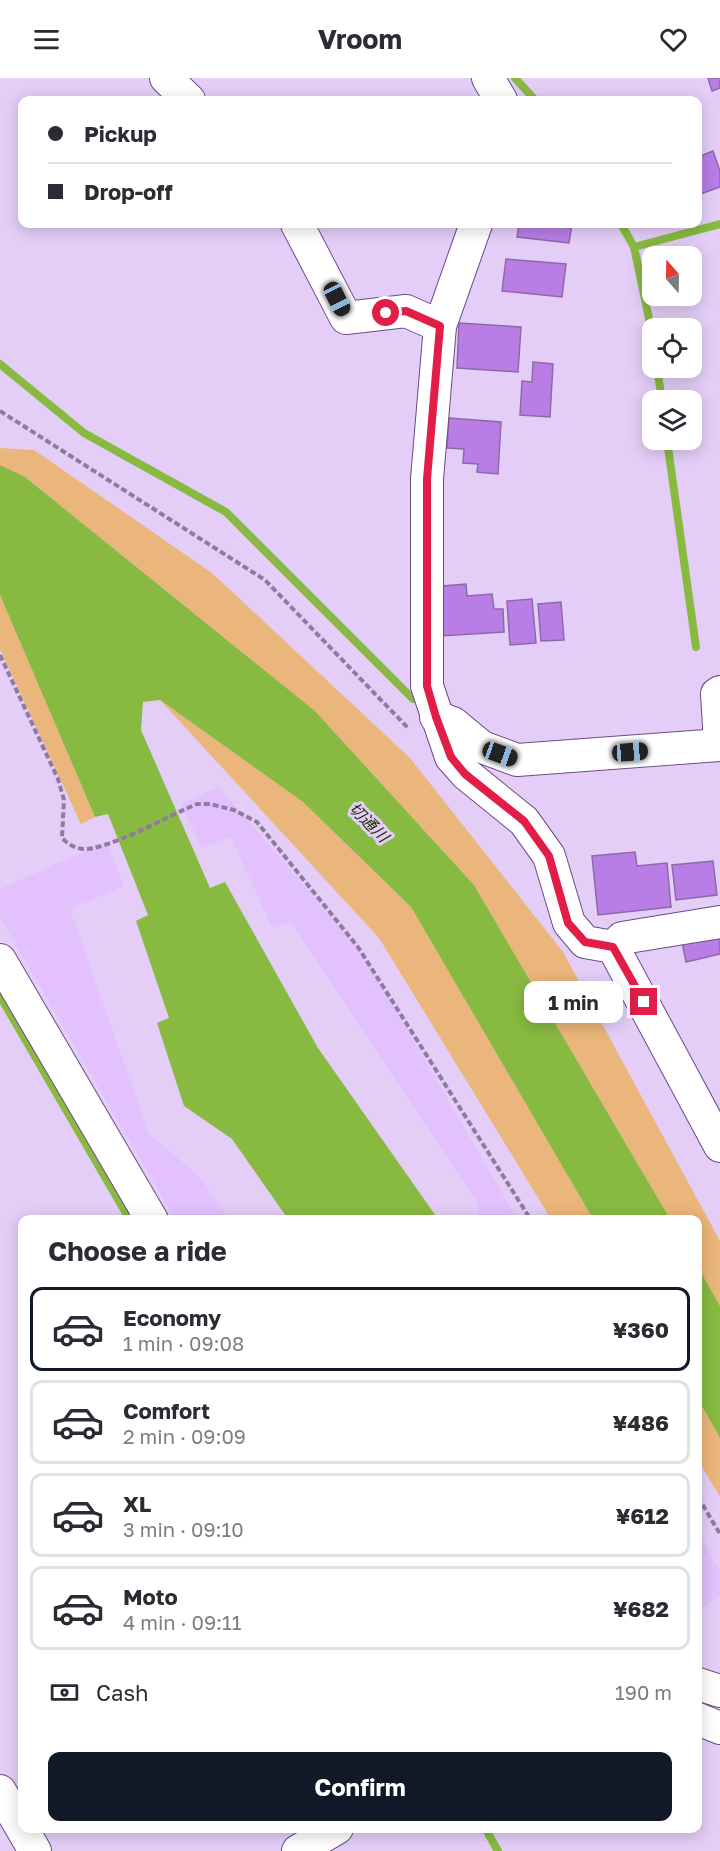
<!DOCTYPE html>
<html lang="en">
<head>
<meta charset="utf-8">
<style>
  body { margin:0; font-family:"Golos Text","Noto Sans JP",sans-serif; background:#f7f7f7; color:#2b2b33; height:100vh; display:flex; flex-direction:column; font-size:22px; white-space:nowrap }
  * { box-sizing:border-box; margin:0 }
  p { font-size:20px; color:#7c7c81 }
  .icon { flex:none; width:33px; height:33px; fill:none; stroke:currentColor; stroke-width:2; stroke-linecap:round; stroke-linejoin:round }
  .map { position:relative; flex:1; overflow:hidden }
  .details { position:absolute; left:18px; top:1137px; width:684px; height:618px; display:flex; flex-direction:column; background:#fff; border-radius:12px; box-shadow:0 3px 15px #0003 }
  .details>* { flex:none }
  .hud { position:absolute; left:18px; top:18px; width:684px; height:132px; border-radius:12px; box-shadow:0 3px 15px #0003; display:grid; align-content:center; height:132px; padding:0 30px; background:#fff }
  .needle { width:39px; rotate:340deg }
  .controls { position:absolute; left:642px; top:168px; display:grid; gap:12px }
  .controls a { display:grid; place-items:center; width:60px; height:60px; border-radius:12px; background:#fff; box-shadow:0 3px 15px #0003; font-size:30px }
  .end { position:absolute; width:27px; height:27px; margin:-14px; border:8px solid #e11d48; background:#fff; box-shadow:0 0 0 3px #fff }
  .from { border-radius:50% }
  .bubble { position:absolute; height:42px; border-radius:12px; background:#fff; box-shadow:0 3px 15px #0003; font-size:20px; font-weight:700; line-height:42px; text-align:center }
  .car { position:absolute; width:18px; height:36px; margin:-18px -9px; border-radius:8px; box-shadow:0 0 4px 2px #0007; background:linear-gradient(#222 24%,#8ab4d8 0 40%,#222 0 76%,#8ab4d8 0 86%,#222 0) }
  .hud b { display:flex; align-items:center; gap:21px; height:57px; font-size:22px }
  .hud b+b { border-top:2px solid #e1e1e2 }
  .hud i { width:15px; height:15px; background:#2b2b33 }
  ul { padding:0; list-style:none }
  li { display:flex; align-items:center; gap:18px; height:84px; margin:0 12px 9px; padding:0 18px; border:3px solid #e1e1e2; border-radius:12px }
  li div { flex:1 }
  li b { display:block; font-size:22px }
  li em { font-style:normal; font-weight:700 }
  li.active { border-color:#111827 }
  li>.icon { width:54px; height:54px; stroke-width:1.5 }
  h2 { padding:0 30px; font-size:27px; line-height:72px }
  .pay { display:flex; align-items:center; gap:15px; height:66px; padding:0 30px; font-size:22px }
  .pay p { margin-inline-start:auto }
  .action { display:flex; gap:12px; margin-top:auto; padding:12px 30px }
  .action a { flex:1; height:69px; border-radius:12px; background:#111827; color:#fff; font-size:24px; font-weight:700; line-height:69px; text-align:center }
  header { display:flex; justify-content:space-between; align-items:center; height:78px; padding:0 30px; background:#fff; font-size:27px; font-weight:700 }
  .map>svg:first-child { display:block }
  .built { fill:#e2c1fe }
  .green { fill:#ebb67b }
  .water { fill:#88ba41 }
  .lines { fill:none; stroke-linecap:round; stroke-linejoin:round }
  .stream { stroke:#88ba41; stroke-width:8 }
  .building { fill:#b97de6; stroke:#8d69a9; stroke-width:1.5 }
  .street-casing { stroke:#6d4a88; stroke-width:34 }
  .path { stroke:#8e7b9e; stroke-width:4; stroke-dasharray:6 3; stroke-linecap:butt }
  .street { stroke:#fff; stroke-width:32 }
  .route { stroke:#e11d48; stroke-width:8 }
  .labels { text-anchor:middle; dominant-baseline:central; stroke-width:6; stroke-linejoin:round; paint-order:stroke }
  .water-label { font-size:16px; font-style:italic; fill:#213402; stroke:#e4cef8 }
</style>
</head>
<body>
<header><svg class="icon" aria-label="menu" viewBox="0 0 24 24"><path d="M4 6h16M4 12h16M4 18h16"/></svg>Vroom<svg class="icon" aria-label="heart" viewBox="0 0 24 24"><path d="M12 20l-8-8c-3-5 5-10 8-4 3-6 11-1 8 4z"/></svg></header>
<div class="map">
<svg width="720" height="1773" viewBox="0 0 720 1773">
  <rect width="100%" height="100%" fill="#e4cef8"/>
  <g class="built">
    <polygon points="219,709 366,880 517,1141 479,1141 477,1124 291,844 272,850 231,759 202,770 181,726"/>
    <polygon points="107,763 124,808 70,831 149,1056 200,1099 229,1141 175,1141 0,839 0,811"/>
    <polygon points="698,1454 720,1493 720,1518 698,1532"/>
  </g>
  <g class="green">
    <polygon points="0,370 34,372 212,495 410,680 563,874 720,1163 720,1228 698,1189 698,1142 670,1141 474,807 315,633 25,399 0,387"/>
    <polygon points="0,517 95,739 81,746 0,571"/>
    <polygon points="160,622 303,724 411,829 593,1141 551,1141 379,860"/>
    <polygon points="698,1321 720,1360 720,1419 698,1382"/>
  </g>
  <g class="water">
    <polygon points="0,387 25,399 315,633 474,807 670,1141 593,1141 411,829 303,724 160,622 143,624 141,652 210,810 225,804 318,970 438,1141 288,1141 232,1061 184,1028 157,945 169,940 136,843 148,837 108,736 95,739 0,517"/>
    <polygon points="698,1189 720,1228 720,1360 698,1321"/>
  </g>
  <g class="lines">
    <g class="stream">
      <polyline points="515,0 535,22"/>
      <polyline points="621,146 634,169 720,146"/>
      <polyline points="634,169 652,255"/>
      <polyline points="0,286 84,355 226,434 413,621"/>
      <polyline points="657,290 662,322"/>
      <polyline points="667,362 696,569"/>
      <polyline points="0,918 130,1142"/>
      <polyline points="485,1750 498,1773"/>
    </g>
  </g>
  <g class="building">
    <polygon points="708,0 720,0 720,10 712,13"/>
    <polygon points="713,73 720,93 720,109 698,117 698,79"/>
    <polygon points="519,146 572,146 569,165 517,159"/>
    <polygon points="506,181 566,186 562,219 502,213"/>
    <polygon points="459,245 521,249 518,294 457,290"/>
    <polygon points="533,284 553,286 550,339 520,337 522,303 532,304"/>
    <polygon points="449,340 501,344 498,396 477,394 478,386 463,385 464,371 447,370"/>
    <polygon points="466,506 467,518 492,516 494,531 503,531 504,554 440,558 437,521 443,521 442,508"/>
    <polygon points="532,521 536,565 510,567 507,523"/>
    <polygon points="561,524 564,562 541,563 538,526"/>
    <polygon points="635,774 637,788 667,785 671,829 598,837 592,778"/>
    <polygon points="713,783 717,817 676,822 672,787"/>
    <polygon points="720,855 720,876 686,884 682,864"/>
  </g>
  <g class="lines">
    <defs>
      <g id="street">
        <polyline points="166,0 189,22"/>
        <polyline points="488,0 501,22"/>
        <polyline points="297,146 346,240 406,233 440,248"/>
        <polyline points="476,146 440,248 427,401 427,608 451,679 466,696 524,743 549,778 569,845 585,864 613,869 720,1068"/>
        <polyline points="720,614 717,616 720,665"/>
        <polyline points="436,639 453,645 482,669 517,682 720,667"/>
        <polyline points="613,869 622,860 720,844"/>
        <polyline points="0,882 152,1142"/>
        <polyline points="698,1606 720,1613"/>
        <polyline points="698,1641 720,1650"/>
        <polyline points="0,1713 35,1773"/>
        <polyline points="298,1773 337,1750"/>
      </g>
    </defs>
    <use href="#street" class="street-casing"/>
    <g class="path">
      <polyline points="0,333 265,502 409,651"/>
      <path d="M0,577L58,701L64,722L62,760C68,766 74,770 83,771C106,773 172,736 197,726H210L234,732L257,744L358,869L531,1142"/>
      <polyline points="698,1419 720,1456"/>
    </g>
    <use href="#street" class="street"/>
  </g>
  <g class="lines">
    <polyline class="route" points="386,235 406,233 440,248 427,401 427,608 436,639 451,679 465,696 524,743 549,778 568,845 585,864 613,869 644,924"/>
  </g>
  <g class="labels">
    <g class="water-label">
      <text transform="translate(369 744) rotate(45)">切通川</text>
    </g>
  </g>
</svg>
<div class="controls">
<a><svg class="needle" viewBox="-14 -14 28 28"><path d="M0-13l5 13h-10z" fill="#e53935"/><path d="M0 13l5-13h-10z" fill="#7c7c81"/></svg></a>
<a><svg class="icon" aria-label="locate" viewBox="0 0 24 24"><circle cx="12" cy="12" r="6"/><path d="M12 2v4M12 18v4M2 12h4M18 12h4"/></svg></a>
<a><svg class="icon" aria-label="layers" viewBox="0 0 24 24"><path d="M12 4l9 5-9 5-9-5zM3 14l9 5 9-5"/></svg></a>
</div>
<i class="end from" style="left:386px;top:235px"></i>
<i class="end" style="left:644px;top:924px"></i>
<div class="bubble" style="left:524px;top:903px;width:99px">1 min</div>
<i class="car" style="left:337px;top:221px;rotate:153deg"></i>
<i class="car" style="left:630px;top:674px;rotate:86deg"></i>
<i class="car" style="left:500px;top:676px;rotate:110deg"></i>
<div class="hud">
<b><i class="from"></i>Pickup</b>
<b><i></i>Drop-off</b>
</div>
<section class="details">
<h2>Choose a ride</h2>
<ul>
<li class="active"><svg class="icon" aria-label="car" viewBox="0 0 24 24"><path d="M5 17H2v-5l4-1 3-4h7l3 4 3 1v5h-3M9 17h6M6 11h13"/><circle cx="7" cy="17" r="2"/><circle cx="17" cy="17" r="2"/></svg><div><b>Economy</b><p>1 min · 09:08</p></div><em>¥360</em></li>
<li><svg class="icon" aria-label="car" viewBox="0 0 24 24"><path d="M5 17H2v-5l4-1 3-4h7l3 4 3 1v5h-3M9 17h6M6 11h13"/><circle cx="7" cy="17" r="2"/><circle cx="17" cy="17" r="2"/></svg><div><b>Comfort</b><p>2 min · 09:09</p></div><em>¥486</em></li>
<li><svg class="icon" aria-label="car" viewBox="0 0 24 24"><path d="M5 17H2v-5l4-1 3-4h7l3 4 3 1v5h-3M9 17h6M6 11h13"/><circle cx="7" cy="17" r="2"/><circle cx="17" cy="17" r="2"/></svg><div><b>XL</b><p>3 min · 09:10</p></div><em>¥612</em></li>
<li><svg class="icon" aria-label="car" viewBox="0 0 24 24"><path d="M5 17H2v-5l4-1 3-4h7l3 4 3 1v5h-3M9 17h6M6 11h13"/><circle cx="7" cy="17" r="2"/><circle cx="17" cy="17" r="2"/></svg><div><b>Moto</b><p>4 min · 09:11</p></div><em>¥682</em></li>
</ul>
<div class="pay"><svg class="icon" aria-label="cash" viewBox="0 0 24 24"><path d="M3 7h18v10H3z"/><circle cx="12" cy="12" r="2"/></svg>Cash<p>190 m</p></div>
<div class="action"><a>Confirm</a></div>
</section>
</div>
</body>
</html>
